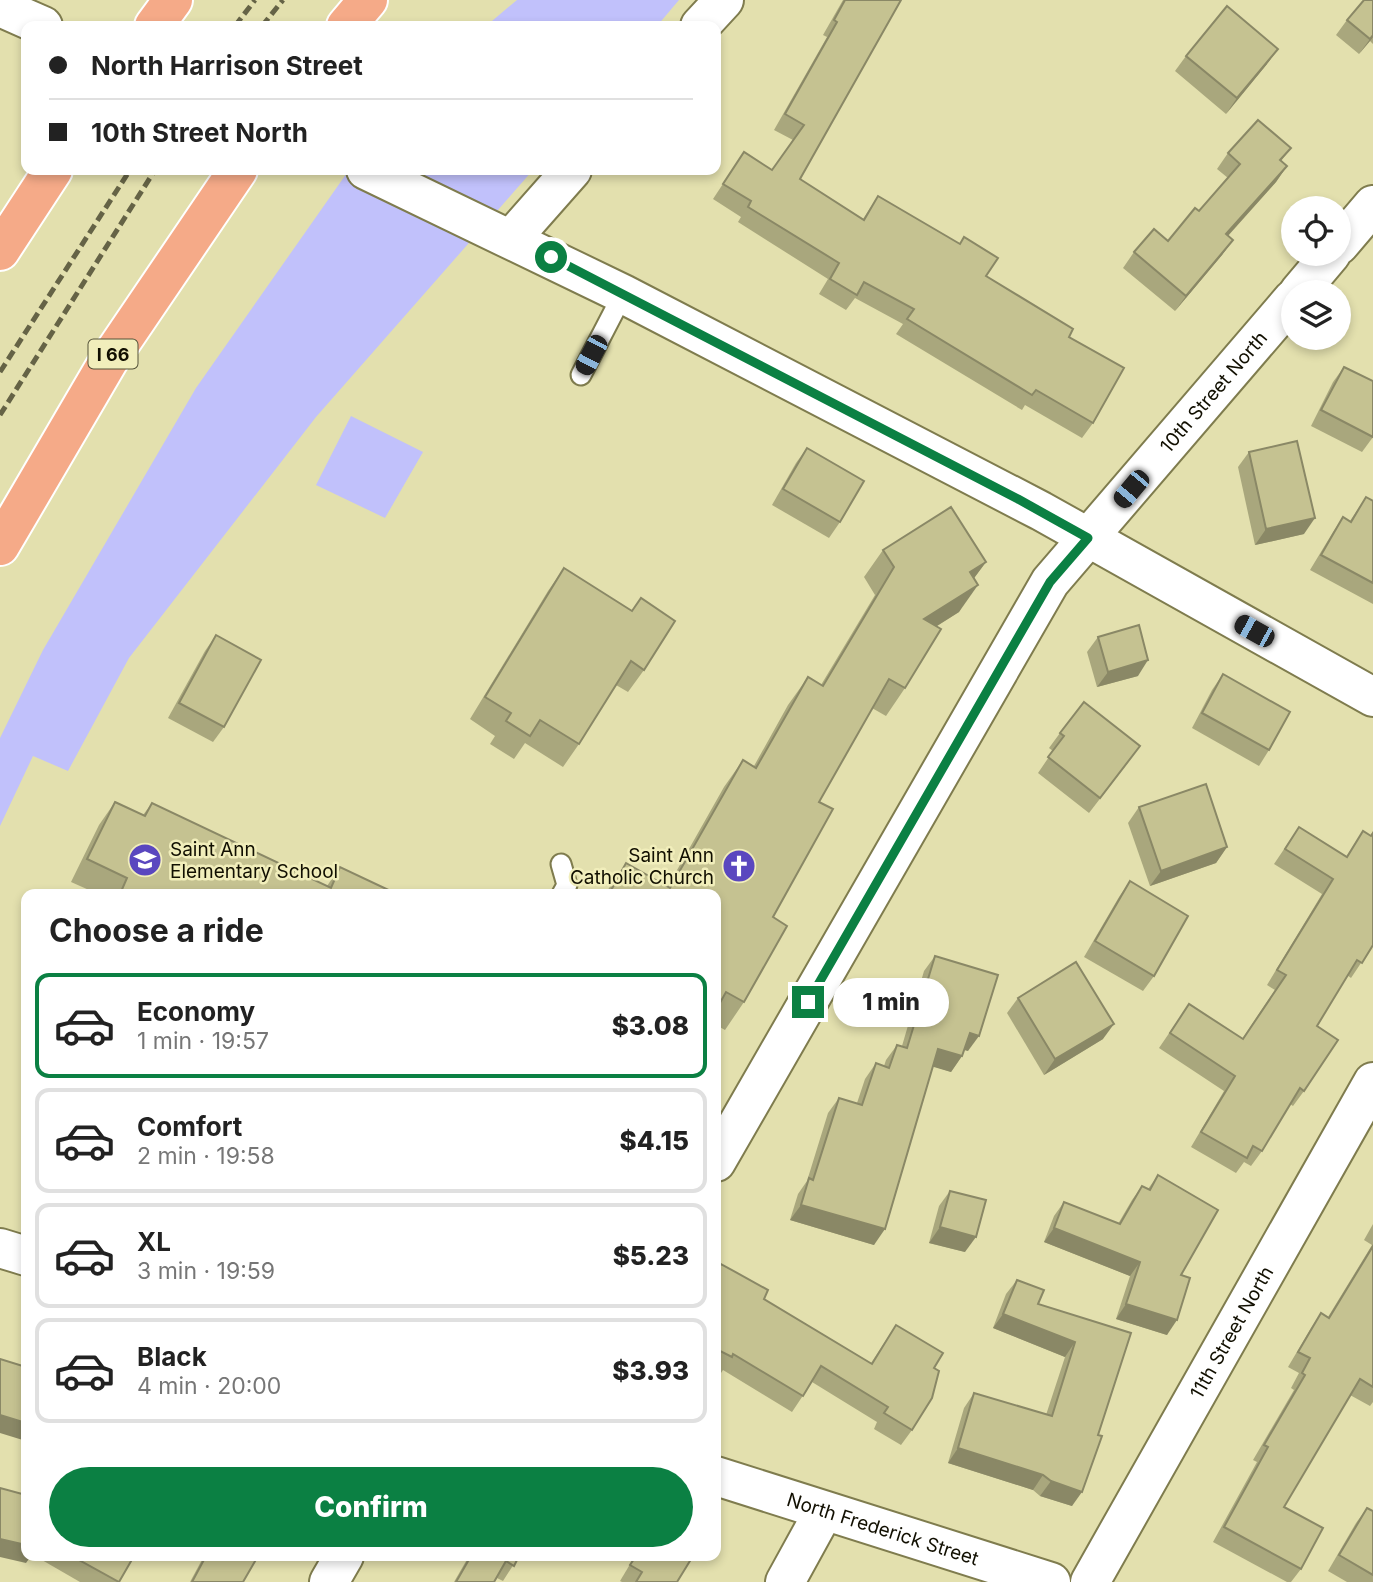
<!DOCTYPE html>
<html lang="en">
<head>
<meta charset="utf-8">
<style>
  body { margin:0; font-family:Inter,sans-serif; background:#f2f2f2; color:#222; height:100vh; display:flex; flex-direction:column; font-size:26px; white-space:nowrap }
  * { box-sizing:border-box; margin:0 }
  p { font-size:23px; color:#767676 }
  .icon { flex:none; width:38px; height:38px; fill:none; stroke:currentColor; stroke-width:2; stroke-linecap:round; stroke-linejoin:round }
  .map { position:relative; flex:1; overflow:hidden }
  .panel { position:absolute; left:21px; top:889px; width:700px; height:672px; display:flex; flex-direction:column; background:#fff; border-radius:14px; box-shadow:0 4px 10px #0003 }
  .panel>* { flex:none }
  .hud { position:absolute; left:21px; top:21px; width:700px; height:154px; border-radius:14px; box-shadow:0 4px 10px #0003; display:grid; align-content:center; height:154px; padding:0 28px; background:#fff }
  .fabs { position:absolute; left:1281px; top:196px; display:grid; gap:14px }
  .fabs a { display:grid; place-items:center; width:70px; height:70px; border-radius:50%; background:#fff; box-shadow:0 4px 10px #0003; font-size:35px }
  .end { position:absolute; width:32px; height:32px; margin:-16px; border:9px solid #0b8043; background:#fff; box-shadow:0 0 0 4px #fff }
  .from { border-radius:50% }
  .bubble { position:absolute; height:49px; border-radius:24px; background:#fff; box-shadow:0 4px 10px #0003; font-size:23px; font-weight:800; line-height:49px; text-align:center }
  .car { position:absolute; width:21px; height:42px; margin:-21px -10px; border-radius:9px; box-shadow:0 0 5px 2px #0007; background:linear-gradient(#222 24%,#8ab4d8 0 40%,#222 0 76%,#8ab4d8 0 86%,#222 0) }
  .hud b { display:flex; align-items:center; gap:24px; height:66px; font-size:26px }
  .hud b+b { border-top:2px solid #e0e0e0 }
  .hud i { width:18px; height:18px; background:#222 }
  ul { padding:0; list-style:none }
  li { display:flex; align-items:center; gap:21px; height:105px; margin:0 14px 10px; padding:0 14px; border:4px solid #e0e0e0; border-radius:14px }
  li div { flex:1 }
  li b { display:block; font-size:26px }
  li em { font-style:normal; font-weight:800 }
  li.current { border-color:#0b8043 }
  li>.icon { width:63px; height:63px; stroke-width:1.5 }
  h2 { padding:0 28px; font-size:32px; line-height:84px }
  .primary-button { display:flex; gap:14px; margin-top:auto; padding:14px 28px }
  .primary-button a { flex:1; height:80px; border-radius:42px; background:#0b8043; color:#fff; font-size:28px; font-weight:800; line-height:80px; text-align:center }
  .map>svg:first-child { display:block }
  .green { fill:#c1c1fb }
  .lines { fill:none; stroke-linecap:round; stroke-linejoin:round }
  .service-casing { stroke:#7f7c4e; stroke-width:23 }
  .minor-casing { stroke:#7f7c4e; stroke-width:42 }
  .tertiary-casing { stroke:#7f7c4e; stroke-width:42 }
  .motorway-casing { stroke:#fff; stroke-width:42 }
  .service { stroke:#fff; stroke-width:19 }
  .minor { stroke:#fff; stroke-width:38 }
  .tertiary { stroke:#fff; stroke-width:38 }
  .motorway { stroke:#f5aa88; stroke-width:38 }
  .rail { stroke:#656346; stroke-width:5; stroke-dasharray:10 5; stroke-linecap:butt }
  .wall { fill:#a9a77d }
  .shaded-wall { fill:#8a8866 }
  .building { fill:#c5c291; stroke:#8a8866; stroke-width:2 }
  .route { stroke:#0b8043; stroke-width:9 }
  .labels { text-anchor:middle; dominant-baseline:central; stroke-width:5; stroke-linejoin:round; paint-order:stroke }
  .shield { fill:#f1eebb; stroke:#545239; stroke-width:2 }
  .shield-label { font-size:18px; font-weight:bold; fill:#110f01 }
  .street-label { font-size:19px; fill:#110f01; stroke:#f1eebb }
  .poi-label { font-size:19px; fill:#110f01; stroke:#f1eebb; text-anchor:start }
</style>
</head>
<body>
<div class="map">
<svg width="1373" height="1582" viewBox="0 0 1373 1582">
  <rect width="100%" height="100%" fill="#e3e0ae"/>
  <g class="green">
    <polygon points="517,0 679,0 657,26 486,26"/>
    <polygon points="349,170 533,170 316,417 129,658 68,771 33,756 0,826 0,738 43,650 196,388"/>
    <polygon points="351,416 423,452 385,518 316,485"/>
  </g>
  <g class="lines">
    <defs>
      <g id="service">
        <polyline points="581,375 623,294"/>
        <polyline points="561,864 567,885 562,894"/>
      </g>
      <g id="minor">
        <polyline points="700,26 724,0"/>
        <polyline points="512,238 572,170"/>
        <polyline points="1339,245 1373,205"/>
        <polyline points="1299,292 1331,254"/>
        <path id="s1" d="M716,1162L1050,582L1293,299"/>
        <polyline points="0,1248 26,1256"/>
        <path id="s2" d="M716,1476L1051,1582"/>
        <polyline points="329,1582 344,1556"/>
        <polyline points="785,1582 824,1511"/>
        <path id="s3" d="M1090,1582L1373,1082"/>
      </g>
      <g id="tertiary">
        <polyline points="0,7 43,26"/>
        <polyline points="366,170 623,294 1041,511 1373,697"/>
      </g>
      <g id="motorway">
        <polyline points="154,26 173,0"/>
        <polyline points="346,26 368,0"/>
        <polyline points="0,251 53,170"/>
        <polyline points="0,546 109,360 238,170"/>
      </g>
    </defs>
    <use href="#service" class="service-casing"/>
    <use href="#minor" class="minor-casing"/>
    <use href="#tertiary" class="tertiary-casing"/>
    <use href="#motorway" class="motorway-casing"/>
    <use href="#service" class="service"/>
    <use href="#minor" class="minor"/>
    <use href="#tertiary" class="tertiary"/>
    <use href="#motorway" class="motorway"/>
    <g class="rail">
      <polyline points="235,26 255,0"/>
      <polyline points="262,26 283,0"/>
      <polyline points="0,372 130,170"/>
      <polyline points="0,415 155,170"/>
    </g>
  </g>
  <g class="wall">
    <polygon points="843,0 901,0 800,179 863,219 878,196 1069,337 1093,423 1082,438 1025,405 1022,410 896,334 903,324 855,298 846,310 819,294 828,279 738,222 741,217 713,199 744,152 772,170 793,140 774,130 827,37 823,35"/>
    <polygon points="1373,0 1373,44 1370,41 1359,54 1336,35 1347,20"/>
    <polygon points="1186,56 1267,64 1226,114 1175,71"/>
    <polygon points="1291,148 1281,161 1287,166 1276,182 1228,236 1233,240 1222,255 1175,311 1123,268 1134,252 1168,241 1199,211 1228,178 1217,169 1228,153"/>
    <polygon points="1344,367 1373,437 1362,452 1311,426 1333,382"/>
    <polygon points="807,448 840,522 829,538 772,505 796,463"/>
    <polygon points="1249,452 1304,534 1255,545 1238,467"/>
    <polygon points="1366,497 1373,501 1373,604 1310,570 1333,532 1343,517 1350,521"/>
    <polygon points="883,550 986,562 974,578 959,612 937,626 905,688 886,716 872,708 819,802 773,917 744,1002 725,1030 716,1025 716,894 605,894 626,863 668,886 724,787 743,760 754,766 788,705 808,677 821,685 875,595 864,577"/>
    <polygon points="564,568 644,670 628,692 616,685 579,744 563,767 525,743 514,759 490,744 495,736 470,719 548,591"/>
    <polygon points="216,635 224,727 213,742 168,718 205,651"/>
    <polygon points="1098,637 1138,676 1097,687 1087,652"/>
    <polygon points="1223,674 1269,750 1259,766 1192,728 1212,690"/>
    <polygon points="1060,733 1129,761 1089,813 1038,773 1053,751 1049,748"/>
    <polygon points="115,802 143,815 152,803 327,886 340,867 397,894 98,894 71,882 99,825"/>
    <polygon points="1139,807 1227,847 1216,863 1150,886 1128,823"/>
    <polygon points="1299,827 1346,857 1363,831 1370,836 1373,831 1373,945 1351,978 1347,975 1317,1026 1304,1091 1293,1106 1290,1104 1262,1151 1251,1166 1244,1162 1236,1173 1191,1147 1224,1091 1159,1048 1189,1004 1242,1039 1275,990 1267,985 1322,894 1274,864"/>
    <polygon points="1130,881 1154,976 1143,991 1084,957 1119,897"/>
    <polygon points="935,956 968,1051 964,1050 962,1056 951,1072 933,1066 874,1245 790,1220 798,1194 807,1181 828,1113 839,1098 857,1103 865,1079 876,1063 884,1066 886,1060 897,1045 902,1046 924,971"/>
    <polygon points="1018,998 1103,1039 1044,1075 1007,1013"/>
    <polygon points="1158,1175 1181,1275 1167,1335 1116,1319 1130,1276 1044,1242 1054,1216 1064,1202 1118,1224 1132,1200 1142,1186 1148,1189"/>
    <polygon points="950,1191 965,1252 929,1243 939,1206"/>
    <polygon points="1373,1224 1373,1402 1370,1406 1350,1395 1284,1507 1301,1569 1291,1582 1287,1582 1213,1542 1257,1462 1253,1460 1294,1390 1291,1388 1299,1373 1288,1367 1311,1328 1321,1313 1328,1317 1372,1245 1364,1240"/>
    <polygon points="721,1264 764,1299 871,1363 896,1325 934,1368 912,1430 901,1445 874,1429 877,1422 812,1382 792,1412 723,1370 721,1373 716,1370 716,1271"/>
    <polygon points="1017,1280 1038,1304 1131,1333 1072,1506 1040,1496 1033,1490 948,1463 964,1408 974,1393 1046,1415 1065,1357 993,1328 1006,1294"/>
    <polygon points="1367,1508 1373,1511 1373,1582 1347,1582 1328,1571 1356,1523"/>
    <polygon points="35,1556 134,1556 119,1582 80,1582"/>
    <polygon points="204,1556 258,1556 243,1582 190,1582"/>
    <polygon points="469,1556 519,1556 503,1581 497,1578 494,1582 454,1582"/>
    <polygon points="635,1556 693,1556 677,1582 622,1582 620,1581"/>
  </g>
  <g class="shaded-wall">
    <polygon points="1373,35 1373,37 1370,41 1359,54"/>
    <polygon points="1278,49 1267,64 1226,114 1237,98"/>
    <polygon points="1287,166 1276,182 1215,250 1226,234"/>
    <polygon points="1233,240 1222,255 1175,311 1186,296"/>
    <polygon points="1315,518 1304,534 1255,545 1266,529"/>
    <polygon points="986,562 966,589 970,572"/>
    <polygon points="978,585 959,612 905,646 924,619"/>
    <polygon points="1148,660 1138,676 1097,687 1108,672"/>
    <polygon points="1227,847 1216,863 1150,886 1161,871"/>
    <polygon points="1114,1024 1103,1039 1044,1075 1055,1059"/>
    <polygon points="970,1033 979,1036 968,1051 959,1048"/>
    <polygon points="938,1049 962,1056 951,1072 927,1065"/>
    <polygon points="801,1205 885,1229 874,1245 790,1220"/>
    <polygon points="940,1227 976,1237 965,1252 929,1243"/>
    <polygon points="1054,1228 1140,1262 1130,1276 1044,1242"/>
    <polygon points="1126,1304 1177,1320 1167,1335 1116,1319"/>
    <polygon points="1003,1314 1075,1342 1065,1357 993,1328"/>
    <polygon points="0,1415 26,1423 26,1441 0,1433"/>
    <polygon points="958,1448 1043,1475 1033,1490 948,1463"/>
    <polygon points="1051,1481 1082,1492 1072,1506 1040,1496"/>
    <polygon points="0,1539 26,1545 26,1556 31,1556 26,1563 0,1557"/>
  </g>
  <g class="building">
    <polygon points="845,0 901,0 800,179 864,220 878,196 960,244 964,237 998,258 986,276 1073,329 1069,337 1124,368 1093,423 1036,390 1032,395 907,319 914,309 864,282 857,295 830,279 839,263 748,207 751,201 723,184 744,152 772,170 804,125 785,114 837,22 834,20"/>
    <polygon points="1364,0 1373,0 1373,35 1370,39 1347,20"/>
    <polygon points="1227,6 1278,49 1237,98 1186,56"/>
    <polygon points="1258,120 1291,148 1280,160 1287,166 1226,234 1233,240 1186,296 1134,252 1154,229 1168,241 1195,208 1199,211 1240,164 1228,153"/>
    <polygon points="1344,367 1373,381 1373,437 1321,410"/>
    <polygon points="1297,441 1315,518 1266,529 1249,452"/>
    <polygon points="807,448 864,481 840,522 783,489"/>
    <polygon points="1366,497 1373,501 1373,583 1321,555 1343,517 1351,522"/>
    <polygon points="951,507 986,562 970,572 978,585 924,619 941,629 905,688 889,679 819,802 833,809 773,917 787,926 744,1002 726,992 716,1010 716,894 609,894 626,863 670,888 743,760 756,768 808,677 823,686 894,567 883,550"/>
    <polygon points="564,568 632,611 641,598 675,621 644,670 631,661 579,744 540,720 530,736 506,721 511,713 485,697"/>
    <polygon points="1139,625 1148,660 1108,672 1098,637"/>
    <polygon points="216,635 261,660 224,727 179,703"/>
    <polygon points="1223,674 1290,712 1269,750 1202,713"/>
    <polygon points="1084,702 1140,746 1100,798 1048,757 1064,736 1060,733"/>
    <polygon points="1206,784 1227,847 1161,871 1139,807"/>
    <polygon points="115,802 145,816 152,803 331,888 340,867 397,894 120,894 127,878 87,859"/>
    <polygon points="1299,827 1347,857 1363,831 1371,836 1373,833 1373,945 1362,963 1357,960 1317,1026 1338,1040 1304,1091 1300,1088 1262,1151 1253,1146 1247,1158 1201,1132 1235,1076 1170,1033 1189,1004 1243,1039 1286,975 1277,970 1333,879 1285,849"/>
    <polygon points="1130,881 1188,916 1154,976 1095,941"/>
    <polygon points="935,956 998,975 979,1036 970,1033 962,1056 938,1049 885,1229 801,1205 809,1178 813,1180 839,1098 862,1105 876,1063 889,1068 897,1045 907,1048"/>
    <polygon points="1076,962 1114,1024 1055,1059 1018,998"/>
    <polygon points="1158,1175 1218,1210 1181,1275 1190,1278 1177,1320 1126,1304 1140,1262 1054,1228 1064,1202 1120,1224 1142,1186 1150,1190"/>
    <polygon points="950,1191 986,1200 976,1237 940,1227"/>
    <polygon points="1373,1246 1373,1387 1360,1379 1284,1507 1323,1528 1301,1569 1224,1527 1268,1447 1264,1445 1305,1375 1302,1373 1310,1358 1298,1352 1321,1313 1329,1318"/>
    <polygon points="721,1264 768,1290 764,1299 872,1364 896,1325 943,1353 934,1368 939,1371 932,1398 912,1430 884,1413 888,1407 821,1366 803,1396 733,1354 732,1357 716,1349 716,1273"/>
    <polygon points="1017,1280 1044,1290 1038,1304 1131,1333 1098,1435 1102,1436 1082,1492 1051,1481 1043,1475 958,1448 974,1393 1052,1416 1075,1342 1003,1314"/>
    <polygon points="0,1359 26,1367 26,1423 0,1415"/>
    <polygon points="0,1488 26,1495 26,1545 0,1539"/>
    <polygon points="1367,1508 1373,1511 1373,1575 1339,1555"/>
    <polygon points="72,1556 134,1556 119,1582"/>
    <polygon points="206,1556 258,1556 243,1582 192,1582"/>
    <polygon points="471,1556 519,1556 514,1566 506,1561 494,1582 456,1582"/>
    <polygon points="636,1556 693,1556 677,1582 636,1582 642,1572 630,1565"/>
  </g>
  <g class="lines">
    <polyline class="route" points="551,257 1018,499 1088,538 1050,582 808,1002"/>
  </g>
  <defs>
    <symbol id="school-disc" viewBox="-11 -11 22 22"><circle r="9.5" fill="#5a47bf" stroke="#f1eebb"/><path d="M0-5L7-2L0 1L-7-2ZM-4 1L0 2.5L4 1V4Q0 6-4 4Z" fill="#fff"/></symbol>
    <symbol id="church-disc" viewBox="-11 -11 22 22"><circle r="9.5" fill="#5a47bf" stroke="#f1eebb"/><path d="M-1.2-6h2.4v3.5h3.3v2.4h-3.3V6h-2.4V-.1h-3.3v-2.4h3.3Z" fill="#fff"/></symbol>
  </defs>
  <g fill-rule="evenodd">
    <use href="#school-disc" x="126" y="841" width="38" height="38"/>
    <use href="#church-disc" x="720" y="847" width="38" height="38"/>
  </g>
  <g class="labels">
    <rect class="shield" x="88.5" y="339.5" width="49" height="29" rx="5"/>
    <g class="shield-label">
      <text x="113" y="354">I 66</text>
    </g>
    <g class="street-label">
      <text stroke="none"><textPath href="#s1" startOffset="920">10th Street North</textPath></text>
      <text stroke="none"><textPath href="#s3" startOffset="287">11th Street North</textPath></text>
      <text stroke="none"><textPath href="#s2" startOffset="175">North Frederick Street</textPath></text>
    </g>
    <g class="poi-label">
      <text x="170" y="849">Saint Ann<tspan x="170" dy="22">Elementary School</tspan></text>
      <text x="714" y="855" text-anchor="end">Saint Ann<tspan x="714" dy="22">Catholic Church</tspan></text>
    </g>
  </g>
</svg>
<div class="fabs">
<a><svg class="icon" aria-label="locate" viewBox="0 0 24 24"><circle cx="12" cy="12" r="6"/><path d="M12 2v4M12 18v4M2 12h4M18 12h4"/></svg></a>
<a><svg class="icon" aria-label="layers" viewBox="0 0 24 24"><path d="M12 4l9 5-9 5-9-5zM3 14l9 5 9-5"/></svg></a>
</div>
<i class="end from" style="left:551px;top:257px"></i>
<i class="end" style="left:808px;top:1002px"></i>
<div class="bubble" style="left:833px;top:978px;width:116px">1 min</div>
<i class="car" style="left:591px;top:355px;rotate:208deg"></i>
<i class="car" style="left:1131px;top:489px;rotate:220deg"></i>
<i class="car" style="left:1254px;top:631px;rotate:299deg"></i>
<div class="hud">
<b><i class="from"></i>North Harrison Street</b>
<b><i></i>10th Street North</b>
</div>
<section class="panel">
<h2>Choose a ride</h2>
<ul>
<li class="current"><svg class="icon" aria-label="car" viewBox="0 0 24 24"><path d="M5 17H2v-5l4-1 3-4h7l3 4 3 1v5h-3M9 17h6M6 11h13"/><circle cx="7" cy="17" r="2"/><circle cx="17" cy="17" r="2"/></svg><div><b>Economy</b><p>1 min · 19:57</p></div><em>$3.08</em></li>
<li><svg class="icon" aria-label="car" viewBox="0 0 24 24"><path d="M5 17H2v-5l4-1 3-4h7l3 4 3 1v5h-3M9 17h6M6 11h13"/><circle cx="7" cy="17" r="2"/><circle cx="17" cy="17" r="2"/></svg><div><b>Comfort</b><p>2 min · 19:58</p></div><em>$4.15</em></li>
<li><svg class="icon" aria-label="car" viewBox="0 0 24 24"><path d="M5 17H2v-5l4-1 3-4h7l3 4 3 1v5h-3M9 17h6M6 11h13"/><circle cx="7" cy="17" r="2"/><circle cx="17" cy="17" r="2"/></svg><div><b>XL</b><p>3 min · 19:59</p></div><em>$5.23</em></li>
<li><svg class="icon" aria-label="car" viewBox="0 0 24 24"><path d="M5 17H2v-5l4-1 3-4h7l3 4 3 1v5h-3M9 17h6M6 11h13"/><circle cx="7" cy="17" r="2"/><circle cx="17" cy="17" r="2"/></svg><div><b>Black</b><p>4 min · 20:00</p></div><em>$3.93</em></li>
</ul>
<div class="primary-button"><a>Confirm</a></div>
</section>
</div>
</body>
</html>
